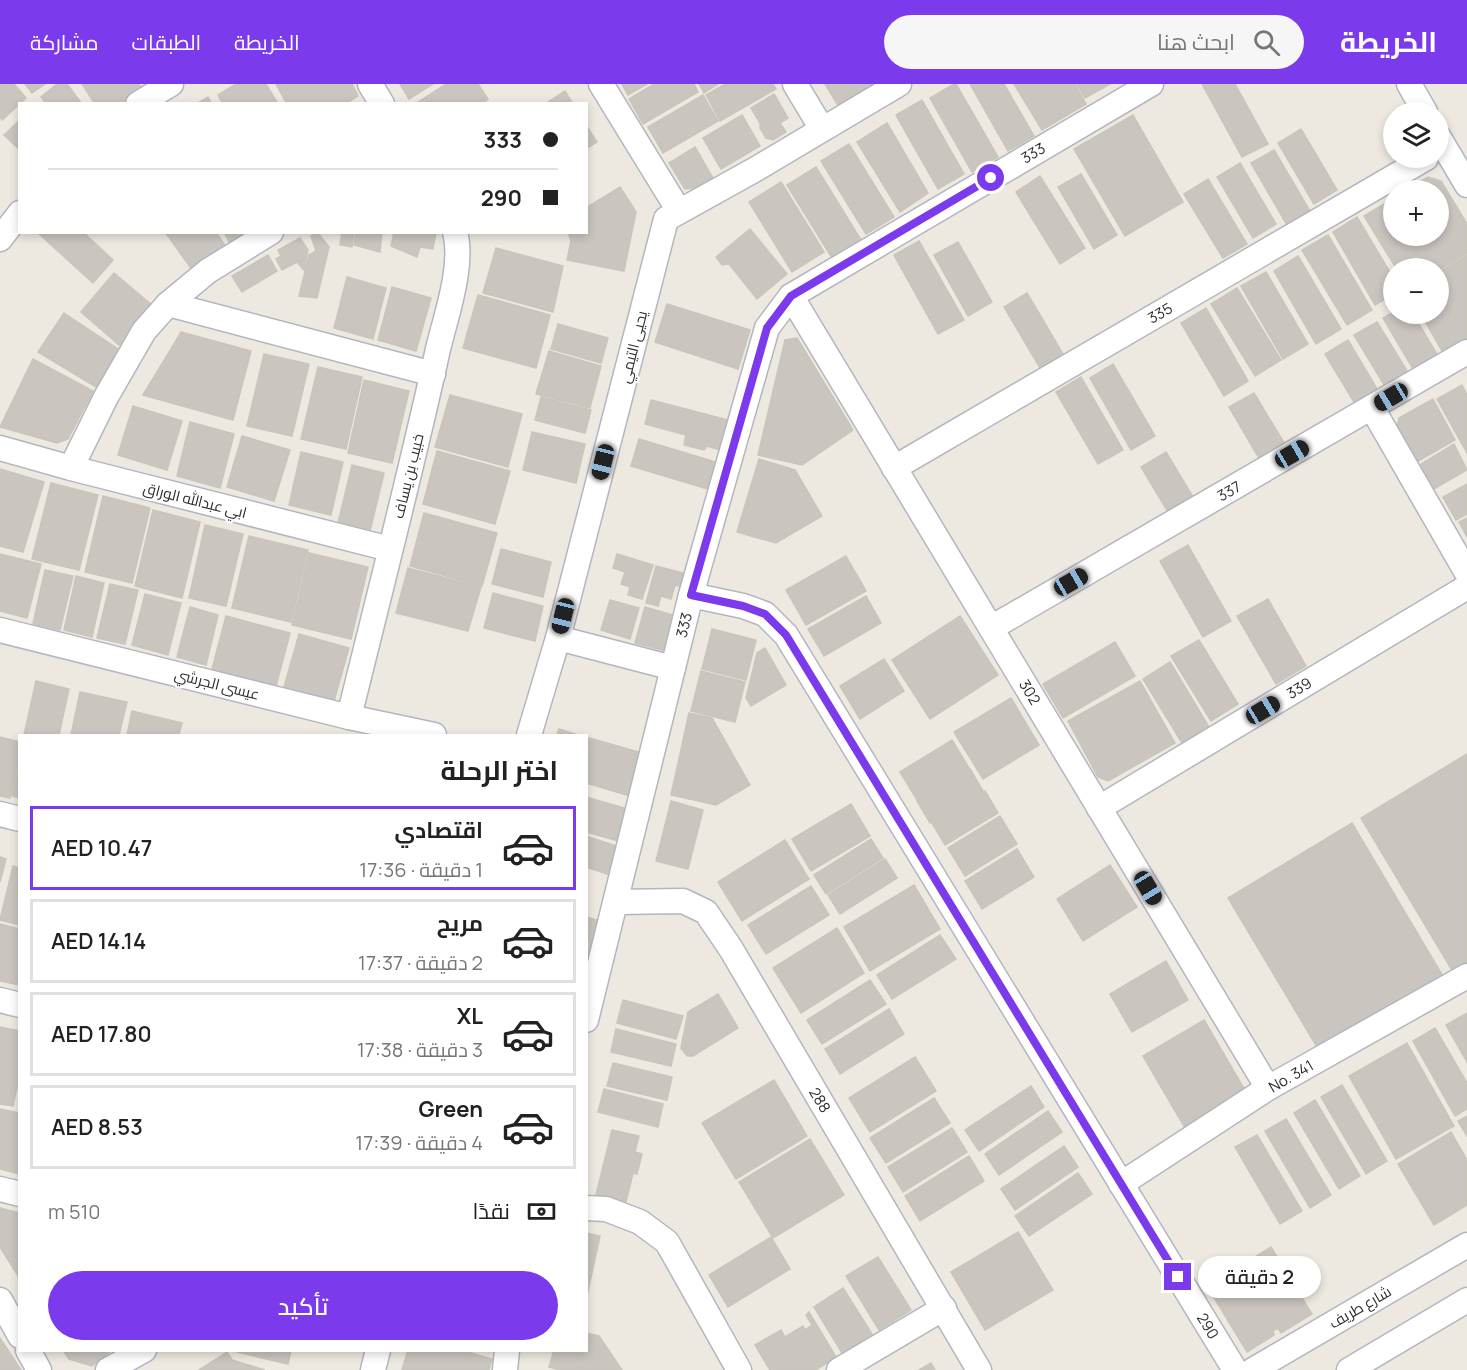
<!DOCTYPE html>
<html lang="ar">
<head>
<meta charset="utf-8">
<style>
  body { margin:0; font-family:Manrope,Cairo,sans-serif; background:#f6f6f6; color:#222; direction:rtl; height:100vh; display:flex; flex-direction:column; font-size:22px; white-space:nowrap }
  * { box-sizing:border-box; margin:0 }
  p { font-size:20px; color:#767676 }
  .icon { flex:none; width:33px; height:33px; fill:none; stroke:currentColor; stroke-width:2; stroke-linecap:round; stroke-linejoin:round }
  .map { position:relative; flex:1; overflow:hidden; direction:ltr }
  .side { position:absolute; left:18px; top:650px; width:570px; height:618px; display:flex; flex-direction:column; background:#fff; border-radius:0px; box-shadow:0 3px 9px #0003; direction:rtl }
  .side>* { flex:none }
  .guide { position:absolute; left:18px; top:18px; width:570px; height:132px; border-radius:0px; box-shadow:0 3px 9px #0003; direction:rtl; display:grid; align-content:center; height:132px; padding:0 30px; background:#fff }
  .fabs { position:absolute; left:1383px; top:18px; display:grid; gap:12px }
  .fabs a { display:grid; place-items:center; width:66px; height:66px; border-radius:50%; background:#fff; box-shadow:0 3px 9px #0003; font-size:30px }
  .end { position:absolute; width:27px; height:27px; margin:-14px; border:8px solid #7c3aed; background:#fff; box-shadow:0 0 0 3px #fff }
  .from { border-radius:50% }
  .bubble { position:absolute; height:42px; border-radius:21px; background:#fff; box-shadow:0 3px 9px #0003; font-size:20px; font-weight:600; line-height:42px; text-align:center; direction:rtl }
  .car { position:absolute; width:18px; height:36px; margin:-18px -9px; border-radius:8px; box-shadow:0 0 4px 2px #0007; background:linear-gradient(#222 24%,#8ab4d8 0 40%,#222 0 76%,#8ab4d8 0 86%,#222 0) }
  .guide b { display:flex; align-items:center; gap:21px; height:57px; font-size:22px }
  .guide b+b { border-top:2px solid #e0e0e0 }
  .guide i { width:15px; height:15px; background:#222 }
  ul { padding:0; list-style:none }
  li { display:flex; align-items:center; gap:18px; height:84px; margin:0 12px 9px; padding:0 18px; border:3px solid #e0e0e0; border-radius:0px }
  li div { flex:1 }
  li b { display:block; font-size:22px }
  li em { font-style:normal; font-weight:600 }
  li.current { border-color:#7c3aed }
  li>.icon { width:54px; height:54px; stroke-width:1.5 }
  h2 { padding:0 30px; font-size:27px; line-height:72px }
  .pay { display:flex; align-items:center; gap:15px; height:66px; padding:0 30px; font-size:22px }
  .pay p { margin-inline-start:auto }
  .cta { display:flex; gap:12px; margin-top:auto; padding:12px 30px }
  .cta a { flex:1; height:69px; border-radius:36px; background:#7c3aed; color:#fff; font-size:24px; font-weight:600; line-height:69px; text-align:center }
  header { display:flex; align-items:center; gap:36px; box-sizing:border-box; height:84px; padding:0 30px; background:#7c3aed; color:#fff }
  header strong { font-size:28px }
  nav { display:flex; gap:33px; margin-inline-start:auto; font-size:21px }
  .search { width:420px; height:54px; background:#f6f6f6; display:flex; align-items:center; gap:15px; box-sizing:border-box; padding:0 21px; border-radius:33px; color:#767676; font-size:22px }
  .map>svg:first-child { display:block }
  .building { fill:#cac5bf; stroke:#cac5b9; stroke-width:1.5 }
  .lines { fill:none; stroke-linecap:round; stroke-linejoin:round }
  .minor-casing { stroke:#b3b6c0; stroke-width:27 }
  .minor { stroke:#fff; stroke-width:24 }
  .route { stroke:#7c3aed; stroke-width:8 }
  .labels { text-anchor:middle; dominant-baseline:central; stroke-width:4.5; stroke-linejoin:round; paint-order:stroke }
  .street-label { font-size:15px; fill:#2d2d2d; stroke:#fff }
</style>
</head>
<body>
<header>
<strong>الخريطة</strong>
<div class="search"><svg class="icon" aria-label="search" viewBox="0 0 24 24"><circle cx="10" cy="10" r="6"/><path d="M15 15l6 6"/></svg>ابحث هنا</div>
<nav><a>الخريطة</a><a>الطبقات</a><a>مشاركة</a></nav>
</header>
<div class="map">
<svg width="1467" height="1286" viewBox="0 0 1467 1286">
  <rect width="100%" height="100%" fill="#eee9e0"/>
  <g class="building">
    <polygon points="0,0 14,0 26,14 2,36 0,33"/>
    <polygon points="25,0 45,0 32,9"/>
    <polygon points="57,0 67,0 82,20 46,20 41,13"/>
    <polygon points="82,0 139,0 144,8 126,20 95,20"/>
    <polygon points="236,0 266,0 278,20 223,20 218,11"/>
    <polygon points="276,0 352,0 358,12 345,20 287,20"/>
    <polygon points="400,0 433,0 409,15"/>
    <polygon points="446,0 478,0 488,15 481,20 415,20"/>
    <polygon points="622,0 647,0 628,11"/>
    <polygon points="654,0 694,0 698,8 643,40 629,15"/>
    <polygon points="699,0 718,0 704,9"/>
    <polygon points="725,0 773,0 776,5 720,37 706,11"/>
    <polygon points="825,0 879,0 839,23"/>
    <polygon points="954,0 956,0 998,73 972,88 930,14"/>
    <polygon points="970,0 1004,0 1034,52 1008,67"/>
    <polygon points="1014,0 1075,0 1086,20 1042,46"/>
    <polygon points="1077,0 1110,0 1085,14"/>
    <polygon points="1202,0 1235,0 1268,60 1242,73"/>
    <polygon points="565,7 573,20 545,20"/>
    <polygon points="774,10 788,34 780,39 786,48 773,56 766,54 760,44 760,39 751,24"/>
    <polygon points="703,11 718,37 663,69 648,43"/>
    <polygon points="208,13 212,20 196,20"/>
    <polygon points="922,16 964,90 938,105 896,31"/>
    <polygon points="742,31 760,62 721,85 703,54"/>
    <polygon points="1133,31 1183,118 1125,152 1074,65"/>
    <polygon points="20,36 20,66 4,51"/>
    <polygon points="887,39 928,109 900,128 857,58"/>
    <polygon points="586,41 597,58 586,65"/>
    <polygon points="1301,45 1337,106 1314,120 1278,59"/>
    <polygon points="849,60 894,133 866,150 821,77"/>
    <polygon points="695,63 713,94 695,104 685,105 669,79"/>
    <polygon points="1274,66 1310,127 1287,141 1251,79"/>
    <polygon points="1240,79 1276,140 1253,154 1217,93"/>
    <polygon points="816,83 861,156 832,174 787,101"/>
    <polygon points="1081,90 1117,151 1094,165 1058,103"/>
    <polygon points="1040,92 1085,164 1060,180 1016,108"/>
    <polygon points="1428,93 1441,97 1467,140 1467,169 1438,187 1438,184 1396,184 1364,132 1394,114 1394,152 1438,152 1438,106 1406,106"/>
    <polygon points="1208,95 1247,160 1223,174 1184,110"/>
    <polygon points="781,98 824,168 792,188 749,118"/>
    <polygon points="620,103 636,128 624,187 567,176 571,157 568,148 586,148 586,124"/>
    <polygon points="1357,133 1394,195 1394,210 1375,221 1333,148"/>
    <polygon points="750,145 787,190 757,215 729,180 722,181 716,173"/>
    <polygon points="37,148 83,148 113,176 93,199"/>
    <polygon points="165,148 216,148 226,163 193,187"/>
    <polygon points="224,148 250,148 230,160"/>
    <polygon points="342,148 354,148 352,163 340,161"/>
    <polygon points="356,148 382,148 380,168 354,161"/>
    <polygon points="394,148 436,148 433,165 420,163 417,173 391,162"/>
    <polygon points="318,149 329,163 317,214 299,212 309,171 316,167 311,152"/>
    <polygon points="1328,151 1372,226 1347,241 1302,166"/>
    <polygon points="300,154 308,166 304,186 297,178 282,186 276,175 281,172 278,166"/>
    <polygon points="919,157 964,236 938,250 894,171"/>
    <polygon points="958,158 992,218 968,232 934,171"/>
    <polygon points="496,164 563,182 553,228 483,209"/>
    <polygon points="268,171 277,187 242,208 232,192"/>
    <polygon points="1467,171 1467,262 1446,274 1421,230 1438,230 1438,189"/>
    <polygon points="1298,172 1341,245 1316,260 1274,187"/>
    <polygon points="1266,188 1308,260 1283,275 1241,202"/>
    <polygon points="114,189 153,222 119,261 81,228"/>
    <polygon points="347,193 386,204 373,255 334,244"/>
    <polygon points="392,203 431,214 416,267 378,256"/>
    <polygon points="1237,204 1281,276 1255,292 1211,220"/>
    <polygon points="1027,209 1063,270 1040,284 1004,223"/>
    <polygon points="478,211 550,231 536,284 463,264"/>
    <polygon points="667,220 750,246 738,285 655,258"/>
    <polygon points="1206,224 1248,297 1224,312 1181,239"/>
    <polygon points="1394,228 1394,230 1413,230 1440,275 1416,290 1383,234"/>
    <polygon points="64,229 121,267 96,303 38,268"/>
    <polygon points="1377,238 1412,295 1389,309 1354,251"/>
    <polygon points="558,240 608,254 601,279 551,265"/>
    <polygon points="181,248 251,267 233,336 143,311"/>
    <polygon points="797,254 853,346 802,381 758,371 785,256"/>
    <polygon points="1348,256 1380,310 1357,323 1325,270"/>
    <polygon points="549,267 601,282 590,324 536,310"/>
    <polygon points="264,270 309,280 292,352 247,342"/>
    <polygon points="33,275 93,307 68,355 57,359 0,343"/>
    <polygon points="1113,280 1155,352 1131,366 1090,294"/>
    <polygon points="318,283 362,293 346,365 301,355"/>
    <polygon points="1081,293 1123,366 1098,380 1056,308"/>
    <polygon points="364,296 409,307 392,379 348,369"/>
    <polygon points="1462,301 1467,311 1467,369 1437,315"/>
    <polygon points="1254,309 1289,367 1263,381 1229,323"/>
    <polygon points="450,311 522,330 508,383 435,363"/>
    <polygon points="541,313 591,326 585,349 535,336"/>
    <polygon points="1433,315 1455,356 1413,380 1396,348 1399,334"/>
    <polygon points="651,316 732,337 724,367 707,362 704,366 684,361 686,351 645,340"/>
    <polygon points="133,322 182,337 167,386 118,371"/>
    <polygon points="190,338 234,350 220,404 177,392"/>
    <polygon points="532,348 585,360 576,399 523,386"/>
    <polygon points="242,352 290,366 274,417 227,403"/>
    <polygon points="639,355 719,379 711,406 631,382"/>
    <polygon points="1454,360 1467,386 1432,406 1418,382"/>
    <polygon points="437,367 510,387 495,440 423,420"/>
    <polygon points="301,368 343,378 331,431 289,421"/>
    <polygon points="1166,368 1196,418 1171,433 1141,383"/>
    <polygon points="759,375 795,386 822,432 776,459 737,448"/>
    <polygon points="352,381 384,389 370,447 338,439"/>
    <polygon points="0,385 44,398 23,468 0,462"/>
    <polygon points="51,399 98,411 79,486 32,475"/>
    <polygon points="1467,400 1467,430 1456,436 1443,413"/>
    <polygon points="103,412 150,424 132,499 85,488"/>
    <polygon points="153,426 200,438 182,514 135,502"/>
    <polygon points="424,429 497,449 482,502 410,482"/>
    <polygon points="1467,434 1467,453 1459,438"/>
    <polygon points="205,441 243,450 226,522 189,514"/>
    <polygon points="249,452 308,466 291,538 232,524"/>
    <polygon points="1188,461 1231,537 1203,553 1160,477"/>
    <polygon points="501,465 551,478 543,513 492,500"/>
    <polygon points="309,469 368,483 351,555 292,541"/>
    <polygon points="0,470 41,480 27,534 0,527"/>
    <polygon points="617,470 653,481 642,515 628,511 630,503 621,500 625,488 613,484"/>
    <polygon points="846,472 866,507 806,541 786,506"/>
    <polygon points="656,482 687,490 683,503 675,501 671,515 661,512 658,522 646,519"/>
    <polygon points="408,484 481,503 468,547 396,529"/>
    <polygon points="45,486 73,492 60,546 33,540"/>
    <polygon points="76,492 104,499 92,553 64,546"/>
    <polygon points="110,500 138,506 125,560 97,554"/>
    <polygon points="493,509 543,522 535,557 484,544"/>
    <polygon points="145,510 181,519 168,571 132,561"/>
    <polygon points="866,512 881,539 824,572 808,545"/>
    <polygon points="1268,515 1306,582 1276,600 1237,532"/>
    <polygon points="610,516 639,524 630,555 601,546"/>
    <polygon points="190,523 218,531 206,581 177,573"/>
    <polygon points="645,523 676,532 666,567 635,559"/>
    <polygon points="226,532 290,549 276,602 212,585"/>
    <polygon points="960,532 998,591 930,635 892,576"/>
    <polygon points="712,545 756,556 746,596 702,585"/>
    <polygon points="299,550 349,564 334,617 284,603"/>
    <polygon points="1199,556 1238,620 1211,637 1171,572"/>
    <polygon points="1115,558 1135,592 1063,634 1043,600"/>
    <polygon points="765,564 786,601 751,622 746,614 757,569"/>
    <polygon points="884,575 904,607 860,635 840,602"/>
    <polygon points="1170,578 1209,643 1182,659 1143,595"/>
    <polygon points="701,587 745,598 735,638 691,627"/>
    <polygon points="36,597 69,605 59,651 24,651"/>
    <polygon points="1140,597 1175,659 1108,697 1098,693 1068,637"/>
    <polygon points="80,608 127,618 119,651 71,651"/>
    <polygon points="1011,614 1039,661 983,695 954,648"/>
    <polygon points="132,627 182,639 179,651 127,651"/>
    <polygon points="689,629 712,634 750,701 716,721 671,711"/>
    <polygon points="559,645 578,651 557,651"/>
    <polygon points="0,653 20,658 20,674 10,714 0,712"/>
    <polygon points="586,653 642,669 630,712 586,699"/>
    <polygon points="952,656 969,684 917,716 900,688"/>
    <polygon points="1467,670 1467,880 1453,888 1361,734"/>
    <polygon points="20,681 20,714 12,712"/>
    <polygon points="970,685 983,707 930,739 917,717"/>
    <polygon points="985,707 998,729 945,761 932,739"/>
    <polygon points="586,713 631,726 622,758 586,748"/>
    <polygon points="671,717 703,726 688,785 656,777"/>
    <polygon points="851,720 870,752 811,787 792,755"/>
    <polygon points="1000,732 1017,760 965,792 948,764"/>
    <polygon points="1352,739 1444,894 1320,968 1228,814"/>
    <polygon points="586,752 619,763 610,791 586,783"/>
    <polygon points="871,755 883,774 826,810 814,791"/>
    <polygon points="785,756 809,795 742,837 718,798"/>
    <polygon points="1017,765 1034,793 982,825 965,797"/>
    <polygon points="0,773 6,775 0,798"/>
    <polygon points="885,775 897,794 840,830 828,811"/>
    <polygon points="1110,781 1137,823 1083,857 1057,815"/>
    <polygon points="13,782 20,784 20,841 0,836"/>
    <polygon points="914,801 940,845 870,887 844,843"/>
    <polygon points="811,802 829,831 766,870 748,841"/>
    <polygon points="586,833 604,838 594,875 586,873"/>
    <polygon points="0,840 20,845 20,901 0,897"/>
    <polygon points="837,844 864,889 801,929 773,884"/>
    <polygon points="940,851 956,875 892,915 877,891"/>
    <polygon points="1166,877 1188,916 1132,948 1110,910"/>
    <polygon points="870,896 886,920 822,960 807,936"/>
    <polygon points="718,910 738,944 693,972 687,972 681,964 688,928"/>
    <polygon points="623,916 683,932 676,955 617,939"/>
    <polygon points="889,925 904,950 840,990 825,965"/>
    <polygon points="1467,929 1467,978 1446,941"/>
    <polygon points="1204,936 1246,1008 1185,1044 1143,972"/>
    <polygon points="0,943 20,947 20,989 13,1022 0,1020"/>
    <polygon points="1435,944 1467,999 1467,1025 1455,1032 1413,957"/>
    <polygon points="616,945 676,960 671,982 611,968"/>
    <polygon points="1407,959 1454,1042 1396,1075 1349,992"/>
    <polygon points="915,973 936,1007 870,1048 849,1014"/>
    <polygon points="613,979 672,993 667,1016 607,1002"/>
    <polygon points="774,996 807,1052 736,1095 702,1039"/>
    <polygon points="1342,1001 1387,1077 1366,1090 1321,1013"/>
    <polygon points="1031,1002 1044,1023 979,1067 965,1046"/>
    <polygon points="604,1005 663,1020 658,1043 598,1028"/>
    <polygon points="934,1014 950,1039 886,1079 870,1054"/>
    <polygon points="1315,1016 1360,1092 1339,1105 1294,1029"/>
    <polygon points="0,1025 20,1029 20,1090 0,1085"/>
    <polygon points="1048,1027 1062,1048 999,1091 985,1070"/>
    <polygon points="1467,1032 1467,1052 1458,1037"/>
    <polygon points="1286,1035 1331,1111 1310,1124 1265,1047"/>
    <polygon points="952,1044 967,1068 903,1108 888,1083"/>
    <polygon points="612,1046 639,1052 635,1068 642,1070 637,1090 633,1089 625,1122 595,1115"/>
    <polygon points="1451,1048 1467,1076 1467,1121 1434,1141 1398,1080"/>
    <polygon points="1257,1051 1302,1127 1280,1140 1235,1063"/>
    <polygon points="810,1055 844,1111 773,1154 739,1098"/>
    <polygon points="1064,1062 1078,1083 1015,1126 1001,1105"/>
    <polygon points="969,1072 984,1097 920,1137 905,1112"/>
    <polygon points="1078,1089 1092,1110 1029,1152 1015,1132"/>
    <polygon points="0,1124 20,1129 20,1195 0,1163"/>
    <polygon points="1018,1148 1053,1206 985,1246 951,1188"/>
    <polygon points="586,1149 600,1152 586,1216"/>
    <polygon points="771,1153 790,1185 728,1223 709,1191"/>
    <polygon points="1271,1163 1312,1230 1281,1249 1278,1244 1273,1247 1274,1251 1247,1268 1207,1202"/>
    <polygon points="878,1173 911,1226 879,1246 846,1192"/>
    <polygon points="843,1204 872,1250 842,1269 814,1223"/>
    <polygon points="809,1228 836,1273 816,1286 770,1286 755,1261 781,1246 785,1253 803,1242 805,1246 812,1241 806,1231"/>
    <polygon points="586,1249 599,1252 622,1286 559,1286 549,1283 554,1266 586,1266"/>
    <polygon points="0,1254 21,1286 0,1286"/>
    <polygon points="63,1266 112,1266 92,1282 69,1275"/>
    <polygon points="237,1266 291,1266 288,1280 237,1268"/>
    <polygon points="408,1266 460,1266 492,1275 489,1286 402,1286"/>
    <polygon points="227,1268 232,1276 265,1286 199,1286"/>
    <polygon points="931,1279 935,1286 919,1286"/>
  </g>
  <g class="lines">
    <defs>
      <g id="minor">
        <polyline points="370,0 382,20"/>
        <polyline points="601,0 679,127"/>
        <polyline points="795,0 822,45"/>
        <polyline points="1409,0 1425,28"/>
        <polyline points="138,20 171,0"/>
        <polyline points="1438,52 1467,101"/>
        <polyline points="0,155 20,129"/>
        <polyline points="791,212 1268,1004"/>
        <polyline points="168,220 433,290"/>
        <polyline points="1372,324 1467,489"/>
        <polyline points="0,364 71,384 390,465"/>
        <polyline points="71,384 106,313 144,247 168,220 208,187 271,148"/>
        <polyline points="894,384 1426,74"/>
        <polyline points="691,511 743,522 765,530 786,551 1235,1286"/>
        <polyline points="991,544 1467,268"/>
        <polyline points="0,546 349,633 434,651"/>
        <polyline points="558,554 673,584"/>
        <path d="M349,633C379,511 411,388 438,265C446,232 464,181 455,148"/>
        <polyline points="529,651 558,554 666,135 756,85 899,0"/>
        <polyline points="1099,724 1467,503"/>
        <polyline points="0,730 20,735"/>
        <polyline points="616,818 683,817 706,828 731,865 979,1286"/>
        <polyline points="0,916 20,921"/>
        <polyline points="586,936 691,511 767,244 791,212 1151,0"/>
        <polyline points="1121,1100 1268,1004 1467,892"/>
        <polyline points="0,1105 20,1110"/>
        <polyline points="586,1124 606,1125 640,1138 667,1158 739,1286"/>
        <polyline points="0,1216 20,1252"/>
        <polyline points="28,1266 39,1286"/>
        <polyline points="108,1286 144,1266"/>
        <polyline points="373,1286 378,1266"/>
        <polyline points="505,1286 507,1266"/>
        <polyline points="839,1286 944,1224"/>
        <polyline points="1253,1286 1467,1161"/>
        <polyline points="1349,1286 1467,1216"/>
      </g>
    </defs>
    <use href="#minor" class="minor-casing"/>
    <use href="#minor" class="minor"/>
  </g>
  <g class="lines">
    <polyline class="route" points="991,94 791,212 767,244 691,511 743,522 765,530 786,551 1178,1193"/>
  </g>
  <g class="labels">
    <g class="street-label">
      <text transform="translate(1033 69) rotate(-31)">333</text>
      <text transform="translate(1160 229) rotate(-30)">335</text>
      <text transform="translate(633 263) rotate(-76)">يحيى التيمي</text>
      <text transform="translate(408 392) rotate(-76)">خبيب بن يساف</text>
      <text transform="translate(1229 407) rotate(-30)">337</text>
      <text transform="translate(195 416) rotate(14)">ابي عبدالله الوراق</text>
      <text transform="translate(684 541) rotate(-76)">333</text>
      <text transform="translate(217 600) rotate(14)">عيسى الجرشي</text>
      <text transform="translate(1299 604) rotate(-31)">339</text>
      <text transform="translate(1030 608) rotate(59)">302</text>
      <text transform="translate(1291 992) rotate(-30)">No. 341</text>
      <text transform="translate(820 1016) rotate(59)">288</text>
      <text transform="translate(1360 1223) rotate(-30)">شارع طريف</text>
      <text transform="translate(1208 1242) rotate(59)">290</text>
    </g>
  </g>
</svg>
<div class="fabs">
<a><svg class="icon" aria-label="layers" viewBox="0 0 24 24"><path d="M12 4l9 5-9 5-9-5zM3 14l9 5 9-5"/></svg></a>
<a>+</a>
<a>−</a>
</div>
<i class="end from" style="left:991px;top:94px"></i>
<i class="end" style="left:1178px;top:1193px"></i>
<div class="bubble" style="left:1198px;top:1172px;width:123px">2 دقيقة</div>
<i class="car" style="left:1391px;top:313px;rotate:239deg"></i>
<i class="car" style="left:1292px;top:370px;rotate:60deg"></i>
<i class="car" style="left:603px;top:378px;rotate:194deg"></i>
<i class="car" style="left:1071px;top:498px;rotate:60deg"></i>
<i class="car" style="left:563px;top:532px;rotate:194deg"></i>
<i class="car" style="left:1263px;top:626px;rotate:59deg"></i>
<i class="car" style="left:1148px;top:804px;rotate:149deg"></i>
<div class="guide">
<b><i class="from"></i>333</b>
<b><i></i>290</b>
</div>
<section class="side">
<h2>اختر الرحلة</h2>
<ul>
<li class="current"><svg class="icon" aria-label="car" viewBox="0 0 24 24"><path d="M5 17H2v-5l4-1 3-4h7l3 4 3 1v5h-3M9 17h6M6 11h13"/><circle cx="7" cy="17" r="2"/><circle cx="17" cy="17" r="2"/></svg><div><b>اقتصادي</b><p>1 دقيقة · 17:36</p></div><em>AED 10.47</em></li>
<li><svg class="icon" aria-label="car" viewBox="0 0 24 24"><path d="M5 17H2v-5l4-1 3-4h7l3 4 3 1v5h-3M9 17h6M6 11h13"/><circle cx="7" cy="17" r="2"/><circle cx="17" cy="17" r="2"/></svg><div><b>مريح</b><p>2 دقيقة · 17:37</p></div><em>AED 14.14</em></li>
<li><svg class="icon" aria-label="car" viewBox="0 0 24 24"><path d="M5 17H2v-5l4-1 3-4h7l3 4 3 1v5h-3M9 17h6M6 11h13"/><circle cx="7" cy="17" r="2"/><circle cx="17" cy="17" r="2"/></svg><div><b>XL</b><p>3 دقيقة · 17:38</p></div><em>AED 17.80</em></li>
<li><svg class="icon" aria-label="car" viewBox="0 0 24 24"><path d="M5 17H2v-5l4-1 3-4h7l3 4 3 1v5h-3M9 17h6M6 11h13"/><circle cx="7" cy="17" r="2"/><circle cx="17" cy="17" r="2"/></svg><div><b>Green</b><p>4 دقيقة · 17:39</p></div><em>AED 8.53</em></li>
</ul>
<div class="pay"><svg class="icon" aria-label="cash" viewBox="0 0 24 24"><path d="M3 7h18v10H3z"/><circle cx="12" cy="12" r="2"/></svg>نقدًا<p>510 m</p></div>
<div class="cta"><a>تأكيد</a></div>
</section>
</div>
</body>
</html>
